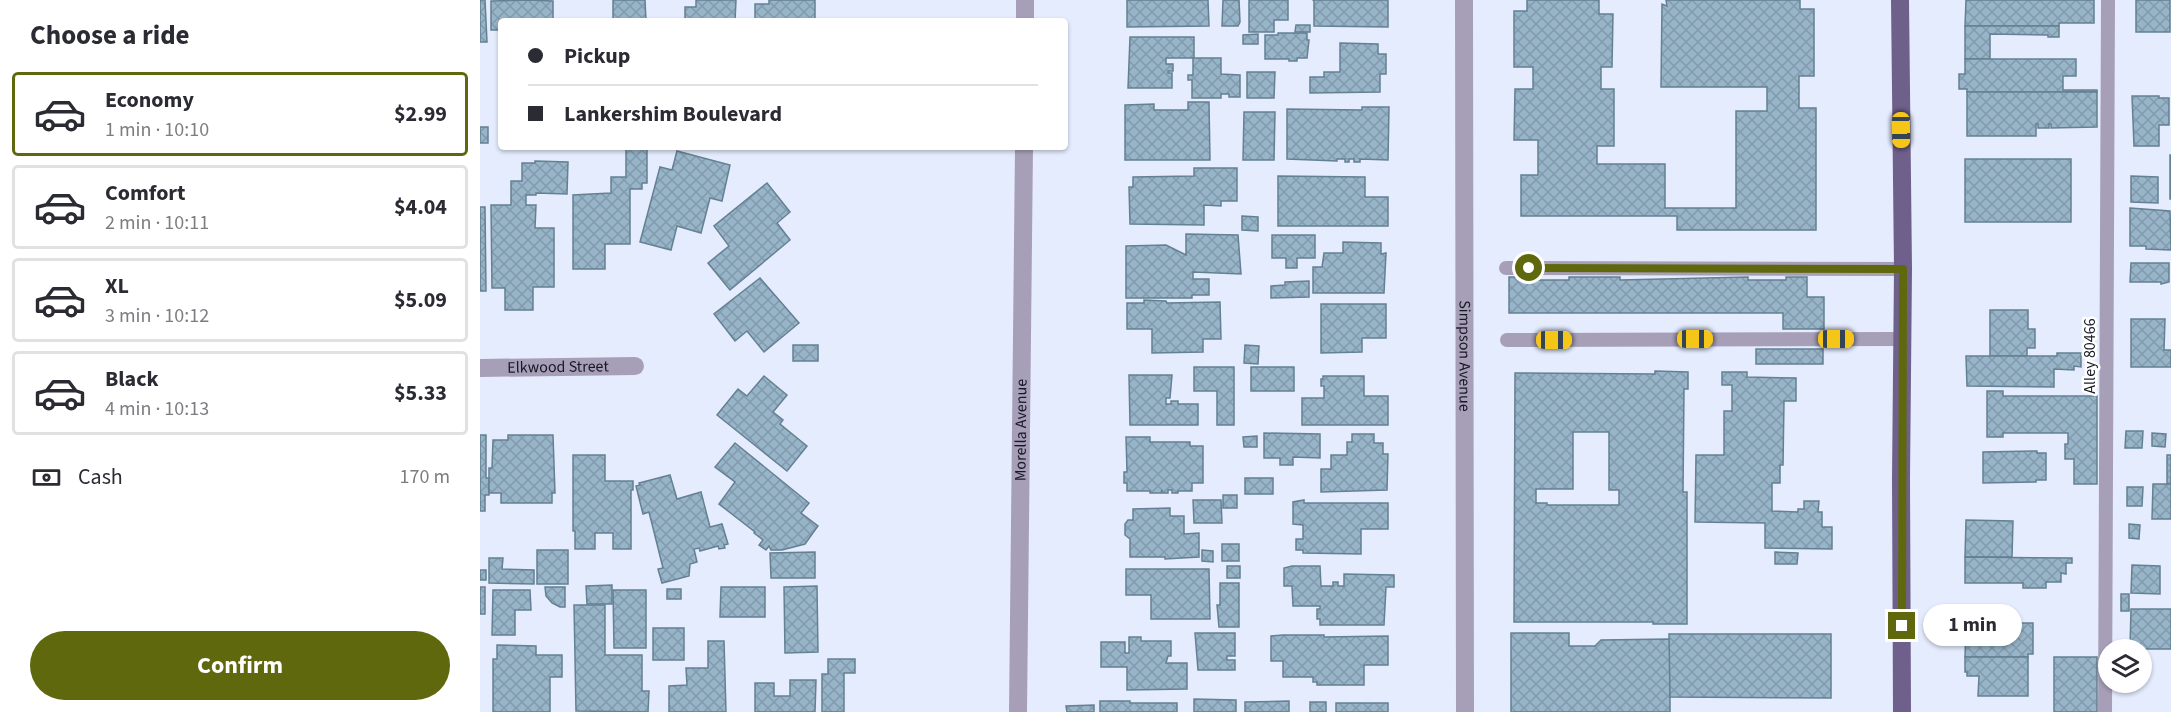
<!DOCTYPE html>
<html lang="en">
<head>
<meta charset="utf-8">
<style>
  body { margin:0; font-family:"Source Sans 3",sans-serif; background:#f7f7f7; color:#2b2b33; height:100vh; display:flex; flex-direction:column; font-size:22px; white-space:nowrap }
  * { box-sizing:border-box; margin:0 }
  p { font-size:20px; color:#7c7c81 }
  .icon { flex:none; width:33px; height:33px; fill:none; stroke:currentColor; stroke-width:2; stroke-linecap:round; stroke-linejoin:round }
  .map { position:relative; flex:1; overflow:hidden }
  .sheet { display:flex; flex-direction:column; background:#fff; width:480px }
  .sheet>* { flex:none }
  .banner { position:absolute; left:18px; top:18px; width:570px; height:132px; border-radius:6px; box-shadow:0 2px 4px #0004; display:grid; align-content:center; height:132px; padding:0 30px; background:#fff }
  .tools { position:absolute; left:1618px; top:639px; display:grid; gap:12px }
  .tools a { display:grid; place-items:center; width:54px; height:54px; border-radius:50%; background:#fff; box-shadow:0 2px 4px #0004; font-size:30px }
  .end { position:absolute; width:27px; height:27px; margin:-14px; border:8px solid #5f680c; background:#fff; box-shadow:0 0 0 3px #fff }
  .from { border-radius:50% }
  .bubble { position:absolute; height:42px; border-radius:21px; background:#fff; box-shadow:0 2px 4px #0004; font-size:20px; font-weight:700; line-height:42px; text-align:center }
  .car { position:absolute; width:18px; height:36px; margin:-18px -9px; border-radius:8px; box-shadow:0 0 4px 2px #0007; background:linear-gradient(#f5c518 24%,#345 0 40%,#f5c518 0 76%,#345 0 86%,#f5c518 0) }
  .banner b { display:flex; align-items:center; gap:21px; height:57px; font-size:22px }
  .banner b+b { border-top:2px solid #e1e1e2 }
  .banner i { width:15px; height:15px; background:#2b2b33 }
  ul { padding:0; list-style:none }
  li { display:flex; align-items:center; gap:18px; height:84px; margin:0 12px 9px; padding:0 18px; border:3px solid #e1e1e2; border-radius:6px }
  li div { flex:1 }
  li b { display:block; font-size:22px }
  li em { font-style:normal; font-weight:700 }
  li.active { border-color:#5f680c }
  li>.icon { width:54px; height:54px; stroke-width:1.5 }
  h2 { padding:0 30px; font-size:27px; line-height:72px }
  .pay { display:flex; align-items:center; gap:15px; height:66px; padding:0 30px; font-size:22px }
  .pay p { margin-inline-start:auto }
  .cta { display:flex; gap:12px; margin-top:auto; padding:12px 30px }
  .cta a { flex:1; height:69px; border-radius:36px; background:#5f680c; color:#fff; font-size:24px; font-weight:700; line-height:69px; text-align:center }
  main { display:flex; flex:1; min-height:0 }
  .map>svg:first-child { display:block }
  .building { fill:url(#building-cross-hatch); stroke:#648093; stroke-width:1.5; fill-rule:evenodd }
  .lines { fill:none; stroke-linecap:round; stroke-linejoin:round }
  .service { stroke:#a79fb8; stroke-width:14 }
  .minor { stroke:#a79fb8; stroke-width:18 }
  .primary { stroke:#6f608b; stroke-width:18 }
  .route { stroke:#5f680c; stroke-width:8 }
  .labels { text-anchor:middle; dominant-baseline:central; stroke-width:5; stroke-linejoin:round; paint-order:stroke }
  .street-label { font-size:16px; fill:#161924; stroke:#fff }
</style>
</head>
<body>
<main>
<section class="sheet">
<h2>Choose a ride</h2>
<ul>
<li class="active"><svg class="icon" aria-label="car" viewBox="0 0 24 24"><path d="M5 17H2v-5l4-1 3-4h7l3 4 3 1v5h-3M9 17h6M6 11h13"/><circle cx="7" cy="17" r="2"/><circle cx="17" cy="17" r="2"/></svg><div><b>Economy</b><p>1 min · 10:10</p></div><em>$2.99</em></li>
<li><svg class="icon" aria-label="car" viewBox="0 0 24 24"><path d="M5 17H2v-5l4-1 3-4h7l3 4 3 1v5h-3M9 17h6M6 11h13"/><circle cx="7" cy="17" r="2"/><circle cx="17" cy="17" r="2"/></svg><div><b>Comfort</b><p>2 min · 10:11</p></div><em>$4.04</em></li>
<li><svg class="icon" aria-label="car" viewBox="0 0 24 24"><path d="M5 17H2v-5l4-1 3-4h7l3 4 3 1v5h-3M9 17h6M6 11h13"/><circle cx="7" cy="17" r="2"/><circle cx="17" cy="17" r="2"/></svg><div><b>XL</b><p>3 min · 10:12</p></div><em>$5.09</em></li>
<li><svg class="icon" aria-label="car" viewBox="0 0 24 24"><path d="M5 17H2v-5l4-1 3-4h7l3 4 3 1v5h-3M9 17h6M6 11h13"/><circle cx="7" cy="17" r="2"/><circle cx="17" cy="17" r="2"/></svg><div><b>Black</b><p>4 min · 10:13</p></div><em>$5.33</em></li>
</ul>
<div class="pay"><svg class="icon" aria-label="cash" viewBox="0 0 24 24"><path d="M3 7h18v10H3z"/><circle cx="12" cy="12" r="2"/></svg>Cash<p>170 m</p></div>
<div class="cta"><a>Confirm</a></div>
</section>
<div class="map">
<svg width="1691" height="712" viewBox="0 0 1691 712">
  <defs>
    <pattern id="building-cross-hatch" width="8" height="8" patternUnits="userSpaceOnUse" patternTransform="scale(1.5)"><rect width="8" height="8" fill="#97b4c8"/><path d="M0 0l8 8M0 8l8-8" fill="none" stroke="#819aac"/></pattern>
  </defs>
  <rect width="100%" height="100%" fill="#e5ecfe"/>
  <g class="building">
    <polygon points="0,0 5,0 7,42 0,42"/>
    <polygon points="51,0 73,1 73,21 21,21 21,30 11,30 11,1"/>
    <polygon points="133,0 165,0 166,21 133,21"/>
    <polygon points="216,0 256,0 255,21 205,21 205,7 216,7"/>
    <polygon points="289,0 335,0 335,21 275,21 275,4 289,4"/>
    <polygon points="647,0 728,0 729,26 647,27"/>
    <polygon points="743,0 759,0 760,22 758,26 742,26"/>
    <polygon points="769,0 808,0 808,20 794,20 794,32 769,32"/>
    <polygon points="833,0 908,0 908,27 834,26 834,1"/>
    <polygon points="1047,0 1119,0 1119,14 1133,14 1132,67 1121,67 1121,89 1134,89 1134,146 1117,146 1117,164 1185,164 1185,208 1256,208 1256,111 1287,111 1287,87 1181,87 1182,4 1187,6 1186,0 1320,0 1320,9 1334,9 1334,76 1319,76 1319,108 1336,108 1336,230 1197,230 1197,216 1041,216 1041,175 1058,175 1058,140 1034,140 1035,89 1053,89 1053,67 1034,67 1034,11 1047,11"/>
    <polygon points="1486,0 1614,0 1614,23 1579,23 1579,26 1485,26"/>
    <rect x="1656" y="0" width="34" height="32"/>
    <polygon points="816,25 830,25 830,32 815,32"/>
    <polygon points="1485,26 1579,26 1579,37 1568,37 1568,35 1510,34 1510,59 1485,59"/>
    <polygon points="798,33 827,33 827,40 829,40 827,58 817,58 817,61 809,61 809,59 785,59 785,35 798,35"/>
    <polygon points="778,34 778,44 763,44 763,35"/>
    <polygon points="650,37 714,37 714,58 686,58 686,64 693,64 693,71 688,71 688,73 692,73 692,88 648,88"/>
    <polygon points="860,43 898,44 898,54 906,54 906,74 900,74 900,92 830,93 830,77 844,77 844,72 860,72"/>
    <polygon points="713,58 741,58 741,74 760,75 760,97 749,97 749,94 741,94 741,98 712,98 712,80 708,80 708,75 713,75"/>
    <polygon points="1485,59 1596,59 1596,76 1583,76 1583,90 1617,90 1617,92 1487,92 1487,89 1479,89 1479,74 1485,74"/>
    <polygon points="767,72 795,72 794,98 767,98"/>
    <polygon points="1487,92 1617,92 1617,127 1571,128 1571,124 1569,124 1569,128 1558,128 1558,124 1556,124 1556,136 1487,136"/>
    <polygon points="1652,96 1679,96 1679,98 1689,98 1689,125 1679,125 1679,146 1654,146"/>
    <polygon points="708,102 729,102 730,160 645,160 645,105 674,104 674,110 708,110"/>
    <polygon points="882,107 909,107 908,160 880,159 880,162 874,162 874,159 869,159 869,162 865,162 865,159 857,159 857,161 807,159 807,109 882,110"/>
    <polygon points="764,112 795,112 794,160 763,160"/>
    <rect x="0" y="127" width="8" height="16"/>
    <polygon points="167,148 167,183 162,183 162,189 150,189 150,244 125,244 125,269 93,269 93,195 131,193 131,177 146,177 146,149"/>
    <polygon points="197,151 250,165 242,201 230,198 221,233 197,226 191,250 160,242 180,167 192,170"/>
    <rect x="1690" y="155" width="1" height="44"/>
    <rect x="1485" y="159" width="106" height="63"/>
    <polygon points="55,161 88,162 87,194 56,193 56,195 46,195 46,205 56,205 55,228 74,228 74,287 53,287 53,310 25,310 25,288 12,288 11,205 31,205 31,181 42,181 42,163 55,163"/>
    <polygon points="714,168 757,168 757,201 741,201 741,206 724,205 724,225 650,224 649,187 653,187 653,177 714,176"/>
    <polygon points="798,176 885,177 885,197 908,197 908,226 798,226"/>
    <polygon points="1651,176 1678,177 1678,203 1651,202"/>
    <polygon points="287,183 310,212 297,223 310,240 250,290 228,263 249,246 234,226"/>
    <polygon points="0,207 5,207 6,291 0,291"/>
    <polygon points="1650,208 1690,211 1691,250 1666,249 1666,246 1650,246"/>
    <polygon points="762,216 778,217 778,231 762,230"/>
    <polygon points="706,234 758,235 761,274 713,272 713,279 729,279 729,295 712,295 712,298 646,298 646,246 686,245 706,255"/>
    <polygon points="792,235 835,235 835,258 817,258 817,268 806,268 806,258 792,258"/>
    <polygon points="863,242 901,243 901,254 906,253 904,293 833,293 833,267 842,267 844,253 863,253"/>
    <polygon points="1651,263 1689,263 1689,282 1681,284 1681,282 1650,282"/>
    <polygon points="1029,277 1050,277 1050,280 1089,280 1089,277 1140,277 1140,280 1268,277 1268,280 1306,280 1306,277 1327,277 1327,297 1344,297 1344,329 1303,329 1303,313 1029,313"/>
    <polygon points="280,278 319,323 284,352 267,331 255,341 234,314"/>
    <polygon points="829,281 829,297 791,298 791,286 805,285 805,282"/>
    <polygon points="664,300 686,301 687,303 740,302 741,339 723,339 723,352 672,353 672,329 647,329 647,303 664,303"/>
    <polygon points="841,304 906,304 906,338 882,338 882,352 841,353"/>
    <polygon points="1510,310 1548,310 1548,329 1555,329 1555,348 1547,348 1547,356 1510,356"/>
    <polygon points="1651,319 1685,319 1684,350 1691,350 1691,367 1651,367"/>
    <rect x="313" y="345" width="25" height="16"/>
    <polygon points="765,345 779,346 778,364 764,363"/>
    <rect x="1276" y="349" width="67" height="15"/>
    <polygon points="1577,353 1601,353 1601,367 1594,366 1594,370 1574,369 1574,387 1487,386 1486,356 1577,356"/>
    <polygon points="714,367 754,367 754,425 737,425 737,391 714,391"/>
    <rect x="771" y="367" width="43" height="24"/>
    <path d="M1175,371L1208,372V389H1204L1203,492H1207V624H1173V622H1034L1035,373L1175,374ZM1093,432H1129V490H1139V505H1067V503H1056V489H1093Z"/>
    <polygon points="1242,372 1267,372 1267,377 1316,378 1316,401 1304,401 1303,465 1300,465 1300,483 1292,483 1292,511 1318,512 1318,509 1324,509 1324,501 1339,501 1338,512 1342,512 1342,527 1352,527 1352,549 1285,548 1285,523 1215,522 1216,455 1244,455 1244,411 1252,411 1252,385 1242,385"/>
    <polygon points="649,375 692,375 690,398 686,398 686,404 691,404 691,401 698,401 698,404 718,404 718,425 650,425"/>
    <polygon points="284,376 307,395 293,412 303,420 300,424 327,446 307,471 237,415 258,389 267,396"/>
    <polygon points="843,376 884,376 884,396 908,396 908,425 822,425 822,398 844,398 844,386 841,386 841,379 843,379"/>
    <polygon points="1507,391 1523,391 1523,396 1617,396 1617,484 1594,484 1594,459 1585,459 1585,444 1588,444 1588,433 1523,433 1523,437 1507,437"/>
    <polygon points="1646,431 1663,431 1662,448 1645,448"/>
    <polygon points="784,433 840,434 840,458 813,457 813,465 800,465 800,458 784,458"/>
    <polygon points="1672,433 1686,434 1685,447 1672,446"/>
    <polygon points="872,434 894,434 894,443 903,443 903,454 908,454 907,490 841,492 841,469 851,469 851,455 867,455 867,442 872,442"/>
    <polygon points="0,435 6,435 6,478 9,478 9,495 5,495 5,511 0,511"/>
    <polygon points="28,435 73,435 75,493 72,493 72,503 21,503 21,493 9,493 9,468 12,468 13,440 28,440"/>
    <polygon points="777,436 777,447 764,447 763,437"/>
    <polygon points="646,437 670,437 670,442 710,442 710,446 723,446 723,483 712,483 712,491 698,491 698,493 692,493 692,490 688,490 688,493 682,493 682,490 681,493 670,493 670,491 647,491 647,483 644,483 644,472 647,472"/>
    <polygon points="255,443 329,503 321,513 338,526 325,544 302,550 291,550 289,546 286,550 279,545 283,540 274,533 275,532 239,504 255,482 235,467"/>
    <polygon points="1557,451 1557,453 1566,453 1566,480 1556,480 1556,482 1503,483 1503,452"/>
    <polygon points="93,455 125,455 125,481 153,481 153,490 151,490 151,549 133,549 133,533 115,533 115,549 95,549 95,531 93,531"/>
    <rect x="1687" y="455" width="4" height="29"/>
    <polygon points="190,475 197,499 221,492 230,527 242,524 248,544 244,545 245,548 239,549 238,546 220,551 219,548 214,549 217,562 210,564 209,576 182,583 178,569 183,568 169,512 163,514 156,486 160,485 159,483"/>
    <rect x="765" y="478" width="28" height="16"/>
    <polygon points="1673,484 1691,484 1691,519 1672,519"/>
    <polygon points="1647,487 1663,487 1662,506 1647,506"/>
    <rect x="743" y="495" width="14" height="13"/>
    <polygon points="713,500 741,500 742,523 714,523"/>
    <polygon points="824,500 824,503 908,503 908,529 881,529 881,554 823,553 823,550 816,550 816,539 823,539 823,525 813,524 813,502"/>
    <polygon points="690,508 690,516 704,516 704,534 719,533 719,557 685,559 685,557 650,557 650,539 645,535 645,524 648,520 653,520 653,509"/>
    <polygon points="1486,520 1533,521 1532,557 1485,557"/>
    <polygon points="1649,524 1660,525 1659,539 1649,538"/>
    <rect x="742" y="544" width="17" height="17"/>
    <rect x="57" y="550" width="31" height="34"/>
    <polygon points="722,550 733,551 733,562 722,561"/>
    <polygon points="335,552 335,578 291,578 290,553"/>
    <polygon points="1295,552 1318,553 1317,564 1295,564"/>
    <polygon points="1485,557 1592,558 1592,563 1586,563 1586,574 1581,573 1581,582 1566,582 1566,588 1543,588 1543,583 1485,583"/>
    <polygon points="9,558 23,558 22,569 54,570 54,584 9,583"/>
    <polygon points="1652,565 1680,566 1680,594 1651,593"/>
    <rect x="747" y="566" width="13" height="12"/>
    <polygon points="812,566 840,566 841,586 853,586 853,582 858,582 858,586 864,586 864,574 914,575 914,587 906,587 904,625 840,625 840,619 837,619 837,609 840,609 840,606 813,606 812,586 804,586 804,568"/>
    <polygon points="646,569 729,569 730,619 671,619 671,595 646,595"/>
    <rect x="0" y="570" width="6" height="10"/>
    <polygon points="740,583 759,583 759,627 739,627 737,605 740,605"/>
    <polygon points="132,585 132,604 107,604 106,586"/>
    <polygon points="337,586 338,652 305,653 304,587"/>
    <rect x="0" y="587" width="5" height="27"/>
    <polygon points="65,587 85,587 85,607 80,607 72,603 66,596"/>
    <polygon points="241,587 285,587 285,617 240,617"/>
    <rect x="187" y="589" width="14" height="10"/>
    <polygon points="13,590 50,590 51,610 35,610 35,635 12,635"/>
    <polygon points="133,590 166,590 166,648 134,648"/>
    <rect x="1641" y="594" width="8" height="17"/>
    <polygon points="94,605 125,605 125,655 162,655 162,691 169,691 168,712 96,711"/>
    <polygon points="1651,609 1691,609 1691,649 1650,649"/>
    <polygon points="1486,623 1553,623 1553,654 1548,654 1548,657 1485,657"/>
    <rect x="173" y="628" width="31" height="32"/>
    <polygon points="715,633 755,633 755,656 747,656 747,660 755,660 755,670 718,670"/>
    <polygon points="1031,633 1089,633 1089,646 1115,646 1121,640 1190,639 1190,712 1031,712"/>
    <polygon points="1189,634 1351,634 1351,698 1190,697"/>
    <polygon points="803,635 844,635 844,637 908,636 908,665 884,665 884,685 837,685 837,682 833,682 833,677 803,677 803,661 791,661 791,636"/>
    <polygon points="649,637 661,637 661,641 691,641 691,656 688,656 686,663 707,663 707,689 647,690 647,667 621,667 621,642 645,642 645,653 649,653"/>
    <polygon points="228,641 244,641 246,712 189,712 189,686 207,685 206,668 228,668"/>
    <polygon points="17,645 56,646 56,655 82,655 82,677 70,677 70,712 13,712 13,659 17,659"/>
    <polygon points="1485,657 1548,657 1548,696 1498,696 1499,676 1487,676 1487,672 1485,672"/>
    <rect x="1574" y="657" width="43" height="55"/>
    <polygon points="348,659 375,659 375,673 364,673 364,712 342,712 342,674 348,674"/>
    <polygon points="310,680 336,680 335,712 275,712 275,683 294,683 294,696 310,696"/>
    <polygon points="714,699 756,700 756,712 714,712"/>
    <polygon points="620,701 650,701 650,703 697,703 697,712 620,712"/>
    <polygon points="809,701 809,712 765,712 765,702"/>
    <rect x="830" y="702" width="16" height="10"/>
    <rect x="856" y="703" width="52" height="9"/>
    <polygon points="614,705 614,712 587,712 586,706"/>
  </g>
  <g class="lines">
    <g class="service">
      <polyline points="1026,268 1423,269"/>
      <polyline points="1027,340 1423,339"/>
      <polyline points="1625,712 1628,0"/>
    </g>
    <g class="minor">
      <path id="s1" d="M984,0L985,712"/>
      <polyline points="545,21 545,0"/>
      <path id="s2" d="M0,368L155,366"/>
      <path id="s3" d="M538,712L544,147"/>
    </g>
    <polyline class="primary" points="1420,0 1423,269 1421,478 1422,712"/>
  </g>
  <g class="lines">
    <polyline class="route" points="1049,268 1423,269 1422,626"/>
  </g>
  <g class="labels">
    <g class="street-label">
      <text stroke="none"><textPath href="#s1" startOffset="356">Simpson Avenue</textPath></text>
      <text transform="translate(1610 356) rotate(-90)">Alley 80466</text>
      <text stroke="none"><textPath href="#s2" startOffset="78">Elkwood Street</textPath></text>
      <text stroke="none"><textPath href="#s3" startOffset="282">Morella Avenue</textPath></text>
    </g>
  </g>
</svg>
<div class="tools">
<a><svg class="icon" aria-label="layers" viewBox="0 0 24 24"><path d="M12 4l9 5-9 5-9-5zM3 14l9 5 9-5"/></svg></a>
</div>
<i class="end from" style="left:1049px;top:268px"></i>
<i class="end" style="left:1422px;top:626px"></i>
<div class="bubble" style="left:1443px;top:604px;width:99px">1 min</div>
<i class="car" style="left:1421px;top:130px;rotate:179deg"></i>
<i class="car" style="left:1215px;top:339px;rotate:90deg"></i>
<i class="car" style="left:1356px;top:339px;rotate:90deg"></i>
<i class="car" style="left:1074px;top:340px;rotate:90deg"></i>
<div class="banner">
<b><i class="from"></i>Pickup</b>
<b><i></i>Lankershim Boulevard</b>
</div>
</div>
</main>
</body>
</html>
